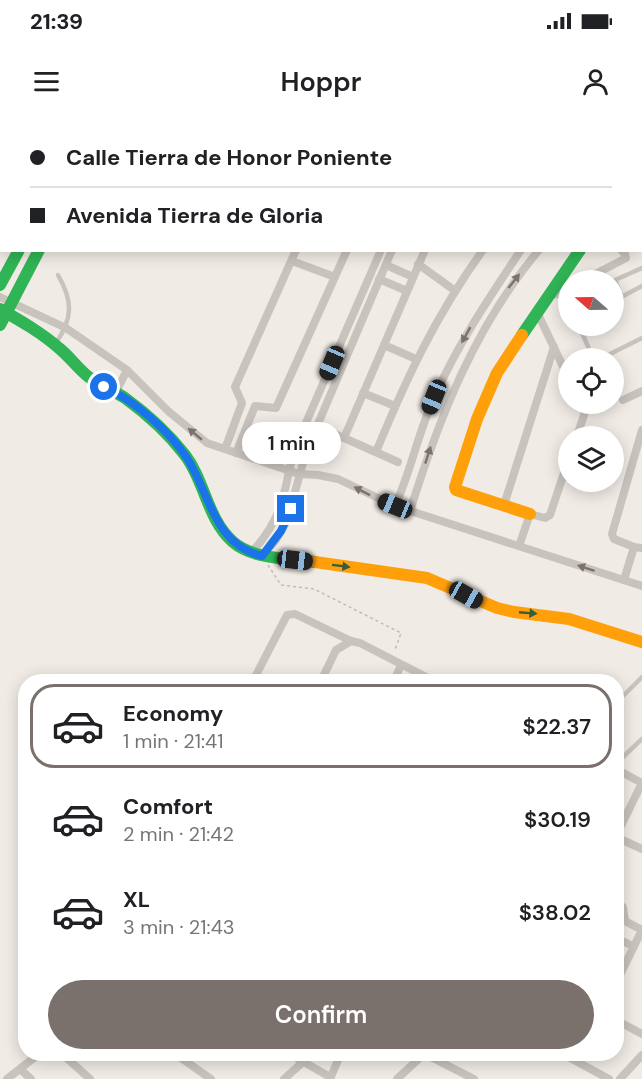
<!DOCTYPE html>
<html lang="en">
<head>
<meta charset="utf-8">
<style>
  body { margin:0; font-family:"DM Sans",sans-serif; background:#f2f2f2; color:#202124; height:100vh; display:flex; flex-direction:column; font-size:22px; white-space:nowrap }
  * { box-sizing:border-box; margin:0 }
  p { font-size:20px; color:#757577 }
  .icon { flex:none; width:33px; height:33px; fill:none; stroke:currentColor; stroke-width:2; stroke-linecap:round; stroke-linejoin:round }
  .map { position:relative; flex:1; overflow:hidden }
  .sheet { position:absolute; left:18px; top:554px; width:606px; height:387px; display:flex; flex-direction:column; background:#fff; border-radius:24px; box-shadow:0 3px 15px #0003 }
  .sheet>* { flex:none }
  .top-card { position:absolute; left:0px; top:0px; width:642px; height:132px; box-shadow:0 3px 15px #0003; display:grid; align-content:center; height:132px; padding:0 30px; background:#fff }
  .needle { width:39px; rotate:290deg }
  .tools { position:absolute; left:558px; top:150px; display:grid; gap:12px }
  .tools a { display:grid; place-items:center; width:66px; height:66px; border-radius:50%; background:#fff; box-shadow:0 3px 15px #0003; font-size:30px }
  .end { position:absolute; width:27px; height:27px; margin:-14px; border:8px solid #1a73e8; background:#fff; box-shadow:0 0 0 3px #fff }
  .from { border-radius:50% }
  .bubble { position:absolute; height:42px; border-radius:21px; background:#fff; box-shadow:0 3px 15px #0003; font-size:20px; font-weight:600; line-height:42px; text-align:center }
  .car { position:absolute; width:18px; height:36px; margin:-18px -9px; border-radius:8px; box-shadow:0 0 4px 2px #0007; background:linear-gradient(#222 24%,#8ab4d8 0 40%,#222 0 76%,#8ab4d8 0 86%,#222 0) }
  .top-card b { display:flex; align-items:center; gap:21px; height:57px; font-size:22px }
  .top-card b+b { border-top:2px solid #e0e0e0 }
  .top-card i { width:15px; height:15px; background:#202124 }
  ul { padding:10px 0 0; list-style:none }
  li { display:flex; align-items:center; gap:18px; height:84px; margin:0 12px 9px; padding:0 18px; border:3px solid transparent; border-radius:24px }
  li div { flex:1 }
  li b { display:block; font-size:22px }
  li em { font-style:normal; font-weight:600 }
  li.selected { border-color:#7a716c }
  li>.icon { width:54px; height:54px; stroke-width:1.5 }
  .primary-button { display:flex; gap:12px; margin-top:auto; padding:12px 30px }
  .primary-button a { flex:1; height:69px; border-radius:36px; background:#7a716c; color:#fff; font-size:24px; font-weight:600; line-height:69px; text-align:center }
  .status { display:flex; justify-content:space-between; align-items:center; height:42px; padding:0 30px; background:#fff; direction:ltr }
  .status svg { height:16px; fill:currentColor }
  header { display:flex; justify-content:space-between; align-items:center; height:78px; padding:0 30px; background:#fff; font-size:27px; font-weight:600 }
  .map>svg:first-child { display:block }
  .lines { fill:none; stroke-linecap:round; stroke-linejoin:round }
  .path { stroke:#c2bbb6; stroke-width:1.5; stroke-dasharray:3 3; stroke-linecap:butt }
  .lane { stroke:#c9c3be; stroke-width:4.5 }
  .street { stroke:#c9c3be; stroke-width:8 }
  .fast { stroke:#30b455; stroke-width:12 }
  .slow { stroke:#ff9f0a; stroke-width:12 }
  .oneway { fill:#7b726d }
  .oneway2 { fill:#375e3a }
  .route { stroke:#1a73e8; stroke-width:8 }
</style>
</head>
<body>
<div class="status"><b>21:39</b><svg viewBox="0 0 49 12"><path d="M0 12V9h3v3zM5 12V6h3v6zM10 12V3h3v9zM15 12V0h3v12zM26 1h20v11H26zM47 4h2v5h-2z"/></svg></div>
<header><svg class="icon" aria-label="menu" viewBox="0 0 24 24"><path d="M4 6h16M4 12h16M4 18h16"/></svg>Hoppr<svg class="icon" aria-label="person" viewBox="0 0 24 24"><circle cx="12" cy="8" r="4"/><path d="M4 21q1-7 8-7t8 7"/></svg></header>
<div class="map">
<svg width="642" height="959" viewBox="0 0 642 959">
  <rect width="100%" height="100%" fill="#f0ebe5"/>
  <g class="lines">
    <polyline class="path" points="268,445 281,465 314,469 401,513 395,530"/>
    <g class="lane">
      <polyline points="622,177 615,160 642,148"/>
      <polyline points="614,181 642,166"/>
      <polyline points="579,206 593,238"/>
      <path d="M56,223C73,198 73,181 58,155"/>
      <polyline points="602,238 642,218"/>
      <polyline points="616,583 642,557"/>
      <polyline points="623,637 642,619"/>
    </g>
    <g class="street">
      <polyline points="479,0 480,2"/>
      <polyline points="554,0 556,2"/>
      <polyline points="570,0 571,2"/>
      <polyline points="354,2 354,0"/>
      <polyline points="406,2 407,0"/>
      <polyline points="438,2 439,0"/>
      <polyline points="451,2 452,0"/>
      <polyline points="640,81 642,82"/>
      <polyline points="0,93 2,94"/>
      <polyline points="640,100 642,102"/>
      <polyline points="292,141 335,157"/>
      <polyline points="418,144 454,170"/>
      <polyline points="386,145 413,157"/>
      <polyline points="379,159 407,171"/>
      <polyline points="584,160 626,138 625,134 621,130"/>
      <polyline points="548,175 559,174 568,169"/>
      <polyline points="0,177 66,208 127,250 168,291 207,323 299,354 318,355 338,359 395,386 642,466"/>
      <polyline points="537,192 568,257"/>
      <polyline points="384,225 416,239"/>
      <polyline points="116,272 127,250"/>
      <polyline points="363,273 395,286"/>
      <polyline points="623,280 642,271"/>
      <polyline points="329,311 344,318"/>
      <polyline points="577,316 585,292 582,284"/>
      <polyline points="225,329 242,283 235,267 296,130"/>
      <path d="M376,332C406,259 436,195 483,130"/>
      <polyline points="236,333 255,286 276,288 347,130"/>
      <polyline points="398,342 344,318 425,130"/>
      <polyline points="504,385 554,227"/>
      <path d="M395,386C411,351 418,313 434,278C457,225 489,178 521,130"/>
      <path d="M410,391C439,298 475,206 539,130"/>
      <polyline points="519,426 530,394 545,398 550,395 568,341"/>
      <polyline points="634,427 614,419 612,414 642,310"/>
      <path d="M251,433C264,419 275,403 281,384C287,366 289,347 295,328L381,130"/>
      <polyline points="262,436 276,420 287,401 306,332 392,130"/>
      <polyline points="624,460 634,427 642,428"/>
      <polyline points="253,561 287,495 295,494 351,521 360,523 434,561"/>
      <polyline points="321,561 336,530 351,521"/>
      <polyline points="394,561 401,545"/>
      <polyline points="616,649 642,663"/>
      <polyline points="616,716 642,663"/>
      <polyline points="616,717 642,729"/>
      <polyline points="616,783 623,787 625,801 642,810"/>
      <polyline points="616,818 633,826"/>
      <polyline points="616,863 642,810"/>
      <polyline points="616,900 642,914"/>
      <polyline points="61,933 90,959"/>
      <polyline points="174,933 211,959"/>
      <polyline points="288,933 330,957"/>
      <polyline points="423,933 474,959"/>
      <polyline points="561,933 609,959"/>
      <polyline points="20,949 31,959"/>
      <polyline points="7,959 40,933"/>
      <polyline points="284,959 303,942"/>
      <polyline points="330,959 341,933"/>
      <polyline points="397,959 425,933"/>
      <polyline points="620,959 642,935"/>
    </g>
    <g class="fast">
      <polyline points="101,2 102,0"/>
      <polyline points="0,165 19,130"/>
      <path d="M0,189C21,201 42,213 60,229C71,238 79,250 90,258C101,266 114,271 125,278C147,294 168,313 185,335C205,361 207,399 233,422C254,440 289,438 315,442"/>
      <polyline points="0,205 39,130"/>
      <polyline points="522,215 580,130"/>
    </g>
    <g class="slow">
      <polyline points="81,2 82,0"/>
      <polyline points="522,215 497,253 477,299 455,367 456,370 530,394"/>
      <polyline points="315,442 427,458 497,488 514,492 569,499 642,522"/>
    </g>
  </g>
  <defs><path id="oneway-solid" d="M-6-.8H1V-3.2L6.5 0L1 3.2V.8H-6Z" transform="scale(1.5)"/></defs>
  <g class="oneway">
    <use href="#oneway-solid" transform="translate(514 161) rotate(-52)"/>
    <use href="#oneway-solid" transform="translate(466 215) rotate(119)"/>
    <use href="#oneway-solid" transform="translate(195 314) rotate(-140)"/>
    <use href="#oneway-solid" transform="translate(428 335) rotate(-72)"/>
    <use href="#oneway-solid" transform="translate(362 371) rotate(-153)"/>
    <use href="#oneway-solid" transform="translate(586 448) rotate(-162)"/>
  </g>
  <g class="oneway2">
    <use href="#oneway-solid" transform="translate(341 446) rotate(7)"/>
    <use href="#oneway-solid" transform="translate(528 493) rotate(5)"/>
  </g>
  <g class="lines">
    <path class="route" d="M104,267C134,280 169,311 187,338C210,374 214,425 262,436L281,411L291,389"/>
  </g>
</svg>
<div class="tools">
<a><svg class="needle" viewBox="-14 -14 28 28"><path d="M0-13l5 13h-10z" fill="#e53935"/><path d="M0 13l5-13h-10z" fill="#757577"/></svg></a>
<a><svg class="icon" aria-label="locate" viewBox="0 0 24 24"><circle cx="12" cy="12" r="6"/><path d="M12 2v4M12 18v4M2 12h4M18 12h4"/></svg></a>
<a><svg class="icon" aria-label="layers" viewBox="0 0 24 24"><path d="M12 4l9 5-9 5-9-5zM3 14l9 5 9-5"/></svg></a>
</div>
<i class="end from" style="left:104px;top:267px"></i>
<i class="end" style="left:291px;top:389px"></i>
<div class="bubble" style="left:242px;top:302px;width:99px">1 min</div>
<i class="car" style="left:332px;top:243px;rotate:203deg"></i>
<i class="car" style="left:434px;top:277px;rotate:202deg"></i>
<i class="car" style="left:395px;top:386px;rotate:292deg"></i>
<i class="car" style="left:295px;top:440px;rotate:97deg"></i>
<i class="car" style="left:466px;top:475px;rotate:119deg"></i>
<div class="top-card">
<b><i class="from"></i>Calle Tierra de Honor Poniente</b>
<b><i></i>Avenida Tierra de Gloria</b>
</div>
<section class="sheet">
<ul>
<li class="selected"><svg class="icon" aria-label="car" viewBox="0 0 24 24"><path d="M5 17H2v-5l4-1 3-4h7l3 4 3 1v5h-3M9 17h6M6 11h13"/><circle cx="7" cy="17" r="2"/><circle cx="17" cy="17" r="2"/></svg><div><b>Economy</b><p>1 min · 21:41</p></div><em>$22.37</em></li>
<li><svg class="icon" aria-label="car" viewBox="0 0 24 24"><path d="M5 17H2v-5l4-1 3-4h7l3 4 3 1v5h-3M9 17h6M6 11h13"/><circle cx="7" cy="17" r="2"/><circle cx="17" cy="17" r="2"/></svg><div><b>Comfort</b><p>2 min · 21:42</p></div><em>$30.19</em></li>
<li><svg class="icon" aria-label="car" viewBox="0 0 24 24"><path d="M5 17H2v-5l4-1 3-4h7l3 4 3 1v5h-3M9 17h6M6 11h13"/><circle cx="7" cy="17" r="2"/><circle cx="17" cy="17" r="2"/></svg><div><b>XL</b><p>3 min · 21:43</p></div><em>$38.02</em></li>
</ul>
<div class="primary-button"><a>Confirm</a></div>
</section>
</div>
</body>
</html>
